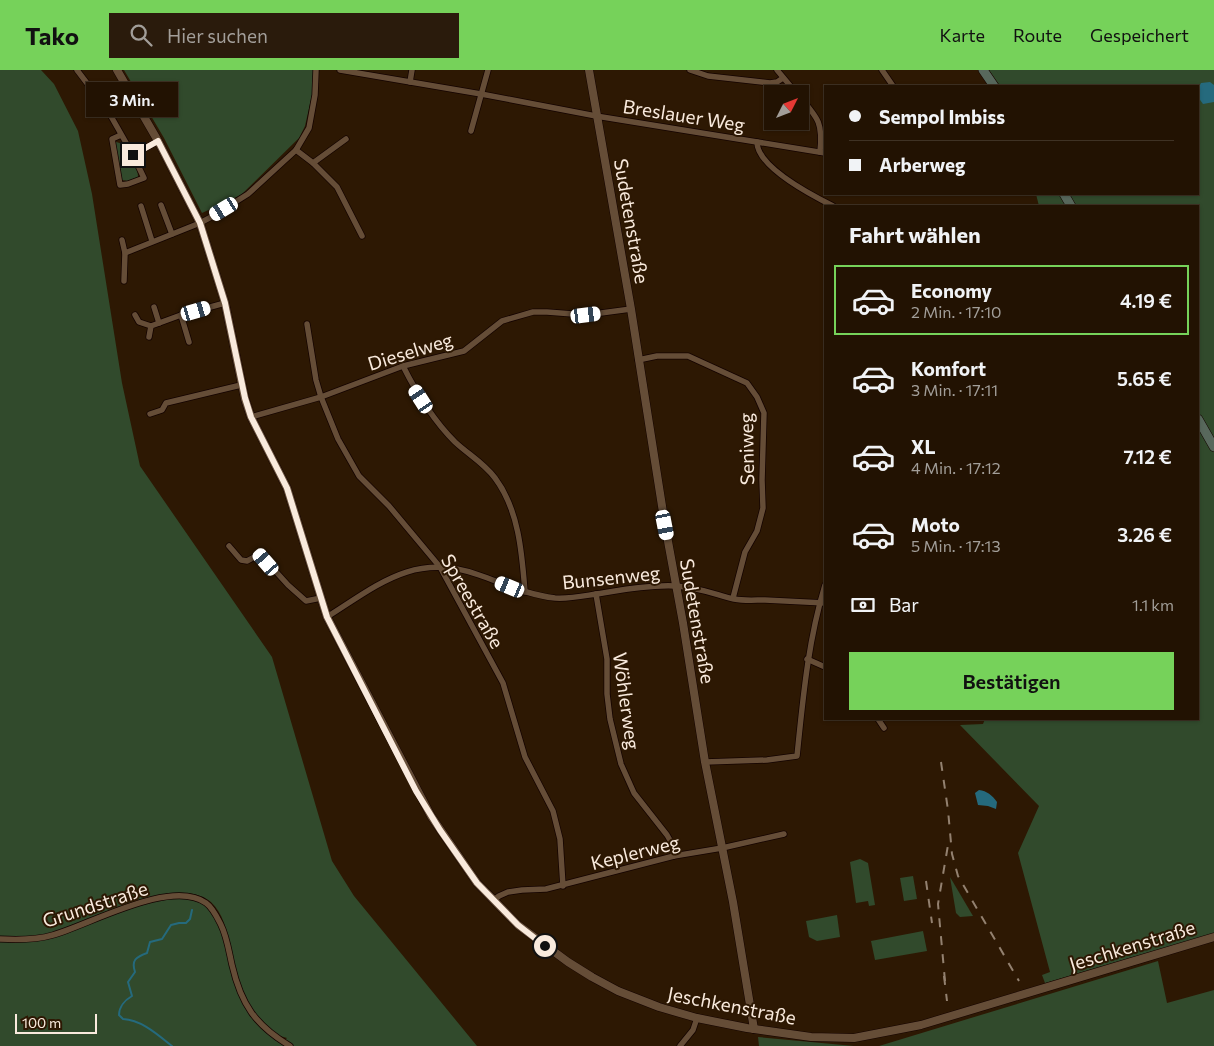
<!DOCTYPE html>
<html lang="de">
<head>
<meta charset="utf-8">
<style>
  body { margin:0; font-family:Commissioner,sans-serif; background:#2a1b0c; color:#f1f3f6; height:100vh; display:flex; flex-direction:column; font-size:19px; white-space:nowrap }
  * { box-sizing:border-box; margin:0 }
  p { font-size:16px; color:#a29e99 }
  .icon { flex:none; width:28px; height:28px; fill:none; stroke:currentColor; stroke-width:2; stroke-linecap:round; stroke-linejoin:round }
  .map { position:relative; flex:1; overflow:hidden }
  .drawer { position:absolute; left:824px; top:135px; width:375px; height:515px; display:flex; flex-direction:column; background:#221202; border-radius:0px; box-shadow:0 1px 4px #0004,0 0 0 1px #3f3224 }
  .drawer>* { flex:none }
  .guide { position:absolute; left:824px; top:15px; width:375px; height:110px; border-radius:0px; box-shadow:0 1px 4px #0004,0 0 0 1px #3f3224; display:grid; align-content:center; height:110px; padding:0 25px; background:#221202 }
  .needle { width:32px; rotate:48deg }
  .fabs { position:absolute; left:764px; top:15px; display:grid; gap:10px }
  .fabs a { display:grid; place-items:center; width:45px; height:45px; border-radius:0px; background:#221202; box-shadow:0 1px 4px #0004,0 0 0 1px #3f3224; font-size:25px }
  .scale { position:absolute; left:15px; bottom:12px; width:82px; box-sizing:border-box; padding-left:5px; border:2px solid #f9eadd; border-top:0; font-size:14px; line-height:18px; white-space:nowrap; color:#f9eadd; -webkit-text-stroke:4px #2d1803; paint-order:stroke }
  .end { position:absolute; width:22px; height:22px; margin:-11px; border:6px solid #f9eadd; background:#111; box-shadow:0 0 0 2px #111 }
  .from { border-radius:50% }
  .bubble { position:absolute; height:35px; border-radius:0px; background:#221202; box-shadow:0 1px 4px #0004,0 0 0 1px #3f3224; font-size:16px; font-weight:600; line-height:35px; text-align:center }
  .car { position:absolute; width:15px; height:30px; margin:-15px -8px; border-radius:6px; box-shadow:0 0 4px 1px #0007; background:linear-gradient(#fff 24%,#345 0 40%,#fff 0 76%,#345 0 86%,#fff 0) }
  .guide b { display:flex; align-items:center; gap:18px; height:48px; font-size:19px }
  .guide b+b { border-top:1px solid #3f3224 }
  .guide i { width:12px; height:12px; background:#f1f3f6 }
  ul { padding:0; list-style:none }
  li { display:flex; align-items:center; gap:15px; height:70px; margin:0 10px 8px; padding:0 15px; border:2px solid transparent; border-radius:0px }
  li div { flex:1 }
  li b { display:block; font-size:19px }
  li em { font-style:normal; font-weight:600 }
  li.active { border-color:#76d25a }
  li>.icon { width:45px; height:45px; stroke-width:1.5 }
  h2 { padding:0 25px; font-size:22px; line-height:60px }
  .pay { display:flex; align-items:center; gap:12px; height:55px; padding:0 25px; font-size:19px }
  .pay p { margin-inline-start:auto }
  .action { display:flex; gap:10px; margin-top:auto; padding:10px 25px }
  .action a { flex:1; height:58px; border-radius:0px; background:#76d25a; color:#111; font-size:20px; font-weight:600; line-height:58px; text-align:center }
  header { display:flex; align-items:center; gap:30px; box-sizing:border-box; height:70px; padding:0 25px; background:#76d25a; color:#111 }
  header strong { font-size:24px }
  nav { display:flex; gap:28px; margin-inline-start:auto; font-size:18px }
  .search { width:350px; height:45px; background:#2a1b0c; display:flex; align-items:center; gap:12px; box-sizing:border-box; padding:0 18px; border-radius:0px; color:#a29e99; font-size:19px }
  .map>svg:first-child { display:block }
  .green { fill:#314a2c }
  .water { fill:#256a7d }
  .lines { fill:none; stroke-linecap:round; stroke-linejoin:round }
  .stream { stroke:#256a7d; stroke-width:2 }
  .minor-casing { stroke:#140300; stroke-width:7 }
  .tertiary-casing { stroke:#140300; stroke-width:9 }
  .secondary-casing { stroke:#140300; stroke-width:10 }
  .minor { stroke:#654d37; stroke-width:5.5 }
  .tertiary { stroke:#654d37; stroke-width:8 }
  .secondary { stroke:#58685c; stroke-width:9 }
  .rail { stroke:#938170; stroke-width:2; stroke-dasharray:9 9; stroke-linecap:butt }
  .route { stroke:#f9eadd; stroke-width:6 }
  .labels { text-anchor:middle; dominant-baseline:central; stroke-width:4; stroke-linejoin:round; paint-order:stroke }
  .street-label { font-size:19px; fill:#f9eadd; stroke:#2d1803 }
</style>
</head>
<body>
<header>
<strong>Tako</strong>
<div class="search"><svg class="icon" aria-label="search" viewBox="0 0 24 24"><circle cx="10" cy="10" r="6"/><path d="M15 15l6 6"/></svg>Hier suchen</div>
<nav><a>Karte</a><a>Route</a><a>Gespeichert</a></nav>
</header>
<div class="map">
<svg width="1214" height="976" viewBox="0 0 1214 976">
  <rect width="100%" height="100%" fill="#2d1803"/>
  <g class="green">
    <path d="M0,0H41L54,14L78,61L92,124L122,313L140,396L272,587L332,791L354,826L477,976H0V872C21,872 40,871 60,865C96,855 155,820 191,829C203,831 211,840 217,850C223,861 225,874 228,886C237,926 246,950 282,973L287,968C247,958 239,911 230,877C227,861 223,843 211,832C175,803 94,851 56,862C39,867 18,869 0,867Z"/>
    <polygon points="124,0 314,0 312,25 305,56 299,68 241,125 202,143 164,68"/>
    <polygon points="989,0 1214,0 1214,863 1045,913 1042,905 1050,902 1018,783 1039,736 960,655 983,654 985,649 1198,649 1198,576 1200,575 1198,564 1198,136 1039,136 1036,124 1198,124 1198,16 1000,16"/>
    <path d="M115,72C127,72 138,96 138,107L128,111L122,110Z"/>
    <polygon points="860,789 868,793 875,835 869,836 868,831 856,833 850,792"/>
    <polygon points="913,806 917,829 904,831 900,808"/>
    <polygon points="950,807 973,846 960,847 956,843"/>
    <polygon points="837,845 840,867 817,871 809,867 806,851"/>
    <polygon points="923,861 927,881 875,890 871,871"/>
    <polygon points="1158,891 1167,933 1214,920 1214,976 879,976"/>
    <polygon points="758,967 854,976 759,976"/>
  </g>
  <g class="water">
    <polygon points="1210,12 1214,15 1214,32 1203,34 1198,27 1198,19 1201,13"/>
    <path d="M979,720C987,721 992,725 997,732L996,739L988,736L978,735L975,723Z"/>
  </g>
  <g class="lines">
    <path class="stream" d="M172,976C158,965 142,950 123,949L119,945C119,937 125,930 132,926L128,912L135,902C131,890 136,887 147,883L150,872L162,869L171,855L179,853H186L190,849L192,840"/>
    <defs>
      <g id="minor">
        <polyline points="77,0 108,41 133,85 144,108 128,114 120,115 112,69 121,65"/>
        <polyline points="340,0 481,24 596,46 825,83"/>
        <polyline points="690,0 708,6 770,13 777,12 783,8"/>
        <polyline points="777,0 797,24"/>
        <polyline points="882,0 893,16"/>
        <polyline points="410,12 412,0"/>
        <path d="M800,27C819,49 823,54 820,82"/>
        <polyline points="471,61 488,0"/>
        <path d="M757,72C757,97 813,126 833,136"/>
        <polyline points="296,80 313,93 337,117 362,166"/>
        <polyline points="133,85 158,71"/>
        <polyline points="313,93 346,69"/>
        <polyline points="161,135 172,164"/>
        <polyline points="141,136 152,171"/>
        <polyline points="122,170 125,183 200,153 213,146 248,124 296,80 309,58 315,25 316,0"/>
        <polyline points="124,211 125,183"/>
        <polyline points="154,237 159,253"/>
        <polyline points="135,245 139,252 151,256"/>
        <polyline points="181,245 189,272"/>
        <polyline points="307,254 316,310 321,327 338,369 359,406 389,436 440,497 503,613 525,687 553,741 560,769 563,816"/>
        <polyline points="149,267 151,256 181,245 225,233"/>
        <polyline points="638,290 657,286 688,286 747,313 757,327 764,343 762,410 763,438 757,461 745,482 733,528"/>
        <path d="M403,296C417,324 433,350 455,372C469,385 484,393 495,408C519,440 522,484 525,522"/>
        <polyline points="150,344 162,340 166,333 241,315"/>
        <polyline points="251,347 321,327 403,296 464,281 502,251 533,242 547,242 586,245 631,239"/>
        <polyline points="229,476 241,490 247,491 260,484 288,515 306,531 321,528"/>
        <polyline points="596,524 607,589 607,624 610,649 621,694 634,723 667,765 671,772 674,786"/>
        <path d="M327,547C379,514 415,482 479,505C505,514 528,525 555,528C569,529 583,526 596,524C622,520 649,515 675,516C697,517 714,524 734,529C744,531 755,530 765,530C785,531 805,532 825,533"/>
        <polyline points="807,589 825,597"/>
        <polyline points="878,649 884,658"/>
        <path d="M705,692L767,690L797,686C803,628 808,571 825,515"/>
        <polyline points="494,830 499,826 508,822 522,820 546,819 674,786 722,778 784,764"/>
        <path d="M0,869C17,870 36,870 53,865C89,855 171,808 206,833C213,838 217,847 221,855C227,867 229,882 232,895C241,934 255,955 290,976"/>
        <polyline points="680,976 693,960 697,948"/>
      </g>
      <g id="tertiary">
        <polyline points="117,0 158,71 200,153 225,233 245,329 251,347 287,418 327,547 431,746 477,813 518,855 568,892 592,907 618,921 659,937 697,948 747,958 811,967 854,968 921,955 1214,867"/>
        <polyline points="589,0 631,239 665,455 683,553 705,692 733,832 754,959"/>
      </g>
      <g id="secondary">
        <polyline points="983,0 994,16"/>
        <polyline points="1064,124 1071,136"/>
        <polyline points="1198,349 1214,377"/>
      </g>
    </defs>
    <use href="#minor" class="minor-casing"/>
    <use href="#tertiary" class="tertiary-casing"/>
    <use href="#secondary" class="secondary-casing"/>
    <use href="#minor" class="minor"/>
    <use href="#tertiary" class="tertiary"/>
    <use href="#secondary" class="secondary"/>
    <g class="rail">
      <polyline points="941,692 948,740 952,784 958,806 1019,911"/>
      <polyline points="926,811 932,853"/>
      <polyline points="944,906 947,931"/>
      <polyline points="945,911 938,834 948,775"/>
    </g>
  </g>
  <g class="lines">
    <polyline class="route" points="133,85 158,71 200,153 225,233 245,328 251,347 287,418 327,547 416,721 440,760 477,813 518,855 545,876"/>
  </g>
  <g class="labels">
    <g class="street-label">
      <text transform="translate(684 45) rotate(9)">Breslauer Weg</text>
      <text transform="translate(632 151) rotate(80)">Sudetenstraße</text>
      <text transform="translate(410 281) rotate(-17)">Dieselweg</text>
      <text transform="translate(746 379) rotate(-91)">Seniweg</text>
      <text transform="translate(611 507) rotate(-6)">Bunsenweg</text>
      <text transform="translate(473 531) rotate(60)">Spreestraße</text>
      <text transform="translate(698 551) rotate(80)">Sudetenstraße</text>
      <text transform="translate(627 631) rotate(82)">Wöhlerweg</text>
      <text transform="translate(635 782) rotate(-14)">Keplerweg</text>
      <text transform="translate(95 834) rotate(-18)">Grundstraße</text>
      <text transform="translate(1132 875) rotate(-17)">Jeschkenstraße</text>
      <text transform="translate(732 935) rotate(11)">Jeschkenstraße</text>
    </g>
  </g>
</svg>
<div class="fabs">
<a><svg class="needle" viewBox="-14 -14 28 28"><path d="M0-13l5 13h-10z" fill="#e53935"/><path d="M0 13l5-13h-10z" fill="#a29e99"/></svg></a>
</div>
<div class="scale">100 m</div>
<i class="end from" style="left:545px;top:876px"></i>
<i class="end" style="left:133px;top:85px"></i>
<div class="bubble" style="left:86px;top:12px;width:92px">3 Min.</div>
<i class="car" style="left:224px;top:139px;rotate:239deg"></i>
<i class="car" style="left:196px;top:241px;rotate:74deg"></i>
<i class="car" style="left:586px;top:245px;rotate:83deg"></i>
<i class="car" style="left:421px;top:329px;rotate:327deg"></i>
<i class="car" style="left:665px;top:455px;rotate:169deg"></i>
<i class="car" style="left:266px;top:492px;rotate:319deg"></i>
<i class="car" style="left:510px;top:517px;rotate:292deg"></i>
<div class="guide">
<b><i class="from"></i>Sempol Imbiss</b>
<b><i></i>Arberweg</b>
</div>
<section class="drawer">
<h2>Fahrt wählen</h2>
<ul>
<li class="active"><svg class="icon" aria-label="car" viewBox="0 0 24 24"><path d="M5 17H2v-5l4-1 3-4h7l3 4 3 1v5h-3M9 17h6M6 11h13"/><circle cx="7" cy="17" r="2"/><circle cx="17" cy="17" r="2"/></svg><div><b>Economy</b><p>2 Min. · 17:10</p></div><em>4.19 €</em></li>
<li><svg class="icon" aria-label="car" viewBox="0 0 24 24"><path d="M5 17H2v-5l4-1 3-4h7l3 4 3 1v5h-3M9 17h6M6 11h13"/><circle cx="7" cy="17" r="2"/><circle cx="17" cy="17" r="2"/></svg><div><b>Komfort</b><p>3 Min. · 17:11</p></div><em>5.65 €</em></li>
<li><svg class="icon" aria-label="car" viewBox="0 0 24 24"><path d="M5 17H2v-5l4-1 3-4h7l3 4 3 1v5h-3M9 17h6M6 11h13"/><circle cx="7" cy="17" r="2"/><circle cx="17" cy="17" r="2"/></svg><div><b>XL</b><p>4 Min. · 17:12</p></div><em>7.12 €</em></li>
<li><svg class="icon" aria-label="car" viewBox="0 0 24 24"><path d="M5 17H2v-5l4-1 3-4h7l3 4 3 1v5h-3M9 17h6M6 11h13"/><circle cx="7" cy="17" r="2"/><circle cx="17" cy="17" r="2"/></svg><div><b>Moto</b><p>5 Min. · 17:13</p></div><em>3.26 €</em></li>
</ul>
<div class="pay"><svg class="icon" aria-label="cash" viewBox="0 0 24 24"><path d="M3 7h18v10H3z"/><circle cx="12" cy="12" r="2"/></svg>Bar<p>1.1 km</p></div>
<div class="action"><a>Bestätigen</a></div>
</section>
</div>
</body>
</html>
